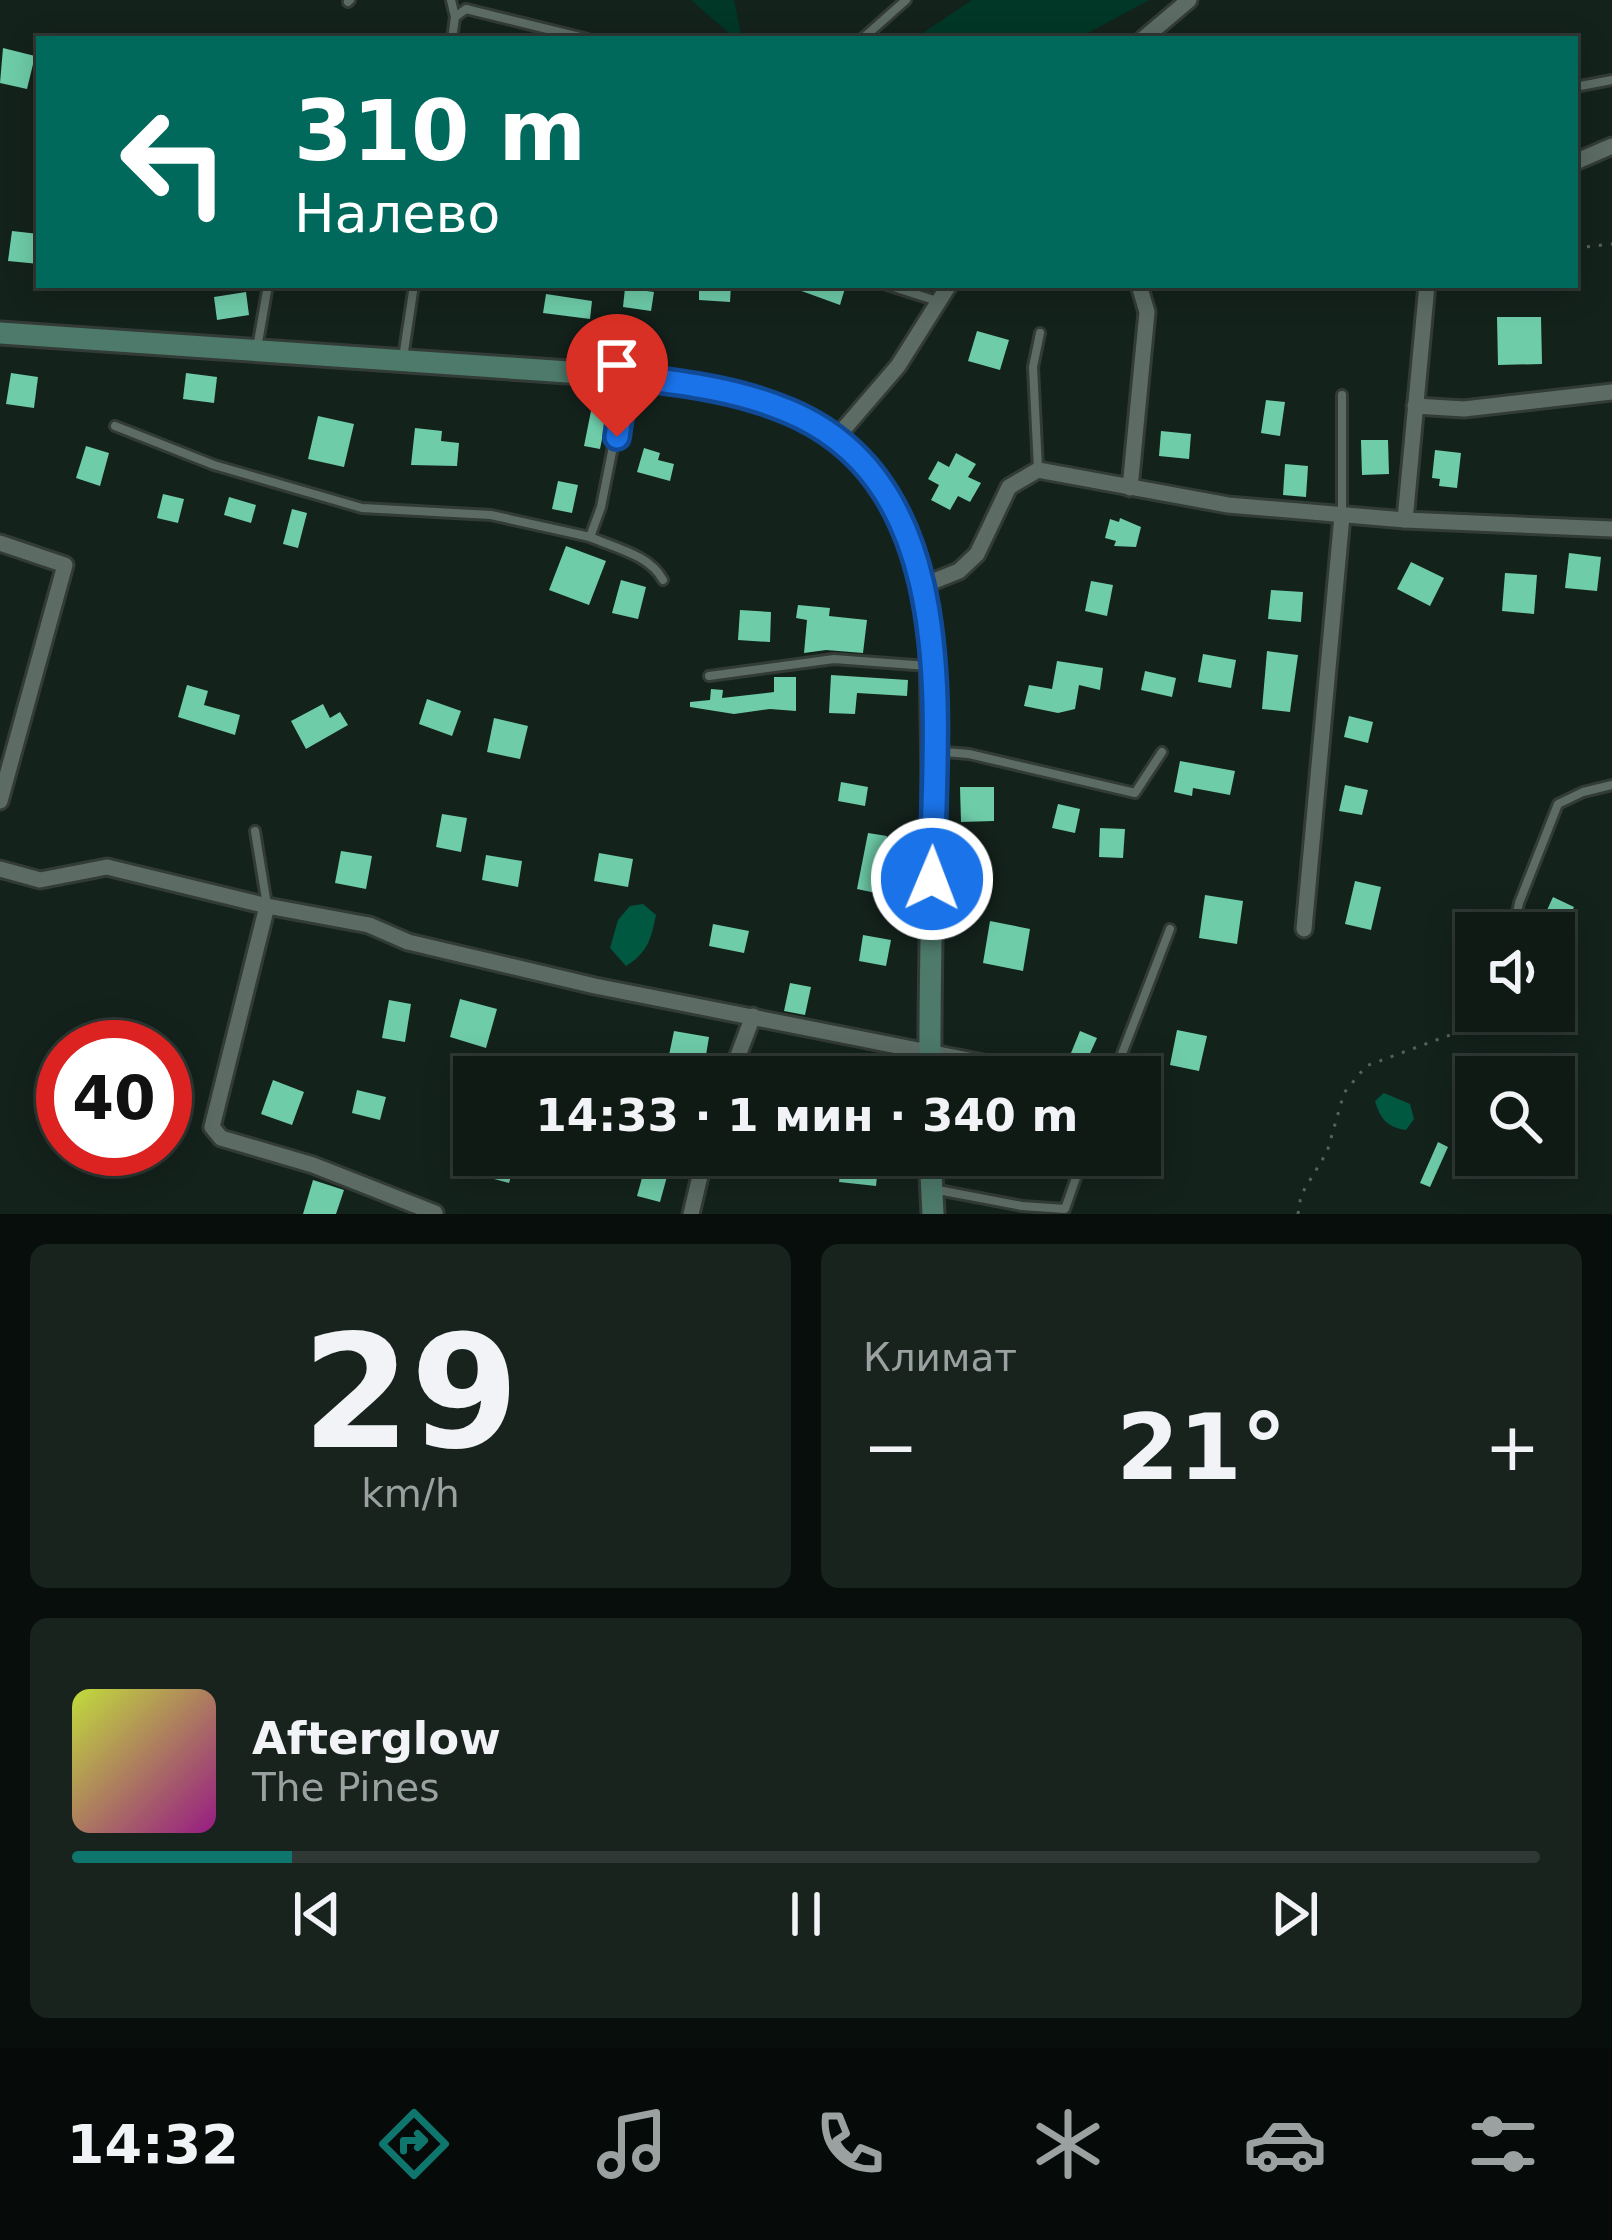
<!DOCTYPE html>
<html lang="ru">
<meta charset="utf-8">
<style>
body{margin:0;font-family:"DejaVu Sans",sans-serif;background:#18231e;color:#f1f3f6;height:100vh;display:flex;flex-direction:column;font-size:45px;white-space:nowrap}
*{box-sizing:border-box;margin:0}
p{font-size:39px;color:#9ba1a0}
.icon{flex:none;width:66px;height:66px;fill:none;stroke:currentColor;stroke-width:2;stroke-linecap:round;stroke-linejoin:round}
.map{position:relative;height:1214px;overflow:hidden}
.panel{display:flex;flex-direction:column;gap:30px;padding:30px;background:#080e0c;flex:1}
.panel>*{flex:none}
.banner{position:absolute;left:36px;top:36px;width:1542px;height:252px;border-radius:0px;box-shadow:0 6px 30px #0003,0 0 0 3px #2f3834;background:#00695c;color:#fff;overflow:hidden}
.fabs{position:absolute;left:1455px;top:912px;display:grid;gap:24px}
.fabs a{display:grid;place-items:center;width:120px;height:120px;border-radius:0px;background:#0f1a15;box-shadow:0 6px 30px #0003,0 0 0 3px #2f3834;font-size:60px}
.speed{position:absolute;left:36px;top:1020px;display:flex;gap:24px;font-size:60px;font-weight:700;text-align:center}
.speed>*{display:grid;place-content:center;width:156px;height:156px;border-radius:50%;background:#0f1a15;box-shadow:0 6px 30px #0003,0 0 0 3px #2f3834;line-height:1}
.speed .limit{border:18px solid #d22;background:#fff;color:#111}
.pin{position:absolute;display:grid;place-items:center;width:102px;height:102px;color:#fff;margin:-123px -51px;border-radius:50% 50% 50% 0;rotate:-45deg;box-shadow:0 0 12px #0007}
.pin .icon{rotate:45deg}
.me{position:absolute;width:132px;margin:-66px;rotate:1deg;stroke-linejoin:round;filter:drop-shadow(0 0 9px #0008)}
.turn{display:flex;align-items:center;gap:42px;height:252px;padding:0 60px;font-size:54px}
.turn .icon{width:156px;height:156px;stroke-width:2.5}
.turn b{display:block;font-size:84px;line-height:102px}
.big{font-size:90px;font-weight:700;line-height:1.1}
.panel .tile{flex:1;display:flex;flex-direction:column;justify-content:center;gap:18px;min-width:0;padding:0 42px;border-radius:18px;background:#18231e}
.panel .dial{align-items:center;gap:0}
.dial b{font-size:156px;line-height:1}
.song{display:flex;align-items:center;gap:36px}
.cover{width:144px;height:144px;border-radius:18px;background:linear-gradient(135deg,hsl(70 70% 55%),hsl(310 70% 35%))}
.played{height:12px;border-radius:6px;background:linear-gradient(90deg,#0f766e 15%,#2f3834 15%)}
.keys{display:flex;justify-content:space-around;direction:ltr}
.heat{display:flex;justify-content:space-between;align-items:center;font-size:66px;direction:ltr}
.panel .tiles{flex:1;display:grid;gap:30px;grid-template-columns:1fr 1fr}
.tile:last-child{grid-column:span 2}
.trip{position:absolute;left:453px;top:1056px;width:708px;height:120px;border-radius:0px;background:#0f1a15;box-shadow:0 6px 30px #0003,0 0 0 3px #2f3834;font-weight:700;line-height:120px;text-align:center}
.tab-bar{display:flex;height:192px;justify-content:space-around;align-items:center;background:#060a08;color:#9ba1a0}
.tab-bar .icon{width:84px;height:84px}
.tab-bar .selected{color:#0f766e}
.tab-bar b{font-size:54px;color:#f1f3f6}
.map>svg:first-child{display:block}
.green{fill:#003727}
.water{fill:#015841}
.building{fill:#6ecca9}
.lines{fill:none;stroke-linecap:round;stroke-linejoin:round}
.lane-casing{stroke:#333b37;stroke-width:14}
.street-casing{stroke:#333b37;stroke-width:21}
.secondary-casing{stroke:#333b37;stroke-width:27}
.path{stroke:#56625d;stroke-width:3;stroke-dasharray:3 9;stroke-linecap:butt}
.lane{stroke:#5c6c65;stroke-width:8}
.street{stroke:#5c6c65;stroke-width:15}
.secondary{stroke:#4d7a6b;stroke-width:21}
.route-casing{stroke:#114b97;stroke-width:30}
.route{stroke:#1a73e8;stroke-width:21}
</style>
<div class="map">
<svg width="1612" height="1214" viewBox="0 0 1612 1214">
<rect width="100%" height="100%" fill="#14221c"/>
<!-- green -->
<g class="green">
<path d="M691,0H734L742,39H736Z"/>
<path d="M972,0H1149L1077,39H936L924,32Z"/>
</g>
<!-- water -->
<g class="water">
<path d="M643,904L656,915C651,939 648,952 626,966L610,948L618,920L630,906Z"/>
<path d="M1384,1093L1410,1104L1414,1119L1406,1130C1387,1127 1381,1120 1375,1101Z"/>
</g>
<!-- building -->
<g class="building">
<path d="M3,48L35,56L27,89L0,83Z"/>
<path d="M12,231L39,234V264L8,261Z"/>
<path d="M699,285H731L730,302L699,300Z"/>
<path d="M785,285H846L840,305Z"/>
<path d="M625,288L654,292L651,311L623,307Z"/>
<path d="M246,292L249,315L217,320L214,297Z"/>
<path d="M546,294L592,301L590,319L543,313Z"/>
<path d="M1497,317H1541L1542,364L1498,365Z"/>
<path d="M977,331L1009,340L1000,370L968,361Z"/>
<path d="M11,373L38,377L34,408L6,404Z"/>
<path d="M186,373L217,377L214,403L183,399Z"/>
<path d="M1266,400L1285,402L1280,436L1261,433Z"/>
<path d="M591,411L607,414L600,449L584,446Z"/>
<path d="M318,416L354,424L344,467L308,459Z"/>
<path d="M415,428L442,431L441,441L459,443L457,466L411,465Z"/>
<path d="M1161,431L1191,434L1189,459L1159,456Z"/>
<path d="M1361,440H1388L1389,474L1362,475Z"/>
<path d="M86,446L109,453L100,486L76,478Z"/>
<path d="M644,448L660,453L658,460L674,464L670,481L637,472Z"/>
<path d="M1435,450L1461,453L1457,488L1439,486L1440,479L1432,478Z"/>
<path d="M956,453L976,464L968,477L981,483L970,502L958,496L950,510L931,500L939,485L928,479L938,461L949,467Z"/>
<path d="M1285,464L1308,466L1306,497L1283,495Z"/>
<path d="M558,481L578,485L572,513L552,509Z"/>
<path d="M163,494L184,499L178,523L157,518Z"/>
<path d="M229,497L256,505L251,523L224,515Z"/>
<path d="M292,509L307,513L298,548L283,544Z"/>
<path d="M1120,518L1141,527L1136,547L1114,546L1116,541L1105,538L1110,519L1119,522Z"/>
<path d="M566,546L606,561L589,605L549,590Z"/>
<path d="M1569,553L1601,557L1597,591L1565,588Z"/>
<path d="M1411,562L1444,578L1430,606L1397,589Z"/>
<path d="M1505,573L1537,575L1534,614L1502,611Z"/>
<path d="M621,580L646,587L638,619L612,613Z"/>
<path d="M1091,581L1113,585L1107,616L1085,611Z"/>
<path d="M1271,590L1303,592L1301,622L1268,619Z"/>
<path d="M798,605L830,608L829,616L867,620L863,653L826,650L804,653L807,620L796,618Z"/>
<path d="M740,610L771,612L770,642L738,640Z"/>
<path d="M1267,651L1298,655L1290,712L1262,709Z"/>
<path d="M1203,654L1236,660L1231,688L1198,682Z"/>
<path d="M1057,661L1103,668L1100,690L1079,685L1075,709L1058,713L1024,706L1029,685L1052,689Z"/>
<path d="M1145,671L1176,678L1172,697L1141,690Z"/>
<path d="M831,675L908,680L907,696L857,693L855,714L829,713Z"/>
<path d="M774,677H796V711L770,709L734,714L690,707V702L710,700L711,689L723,690L722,698L774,692Z"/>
<path d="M187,685L208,691L204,705L240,715L235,735L178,717Z"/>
<path d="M427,699L461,711L452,736L419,724Z"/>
<path d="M323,704L330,718L340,712L348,725L306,749L291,721Z"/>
<path d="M1349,716L1373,722L1368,743L1344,737Z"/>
<path d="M494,718L528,726L520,759L487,752Z"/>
<path d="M1180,761L1235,771L1230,795L1193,788L1192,796L1174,792Z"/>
<path d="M841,782L868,787L865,806L838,801Z"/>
<path d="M1345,785L1368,790L1362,815L1339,811Z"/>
<path d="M960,787H994V821L961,822Z"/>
<path d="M1058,804L1080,809L1075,833L1052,828Z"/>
<path d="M442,814L467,818L461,852L436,847Z"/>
<path d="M1100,828L1125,829L1123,858L1099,857Z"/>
<path d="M868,833L887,836L876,893L857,889Z"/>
<path d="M341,851L372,856L366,889L335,883Z"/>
<path d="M599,853L633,859L628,887L594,881Z"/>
<path d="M486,855L522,861L518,887L482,880Z"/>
<path d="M1355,881L1381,887L1371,930L1345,924Z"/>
<path d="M1205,895L1243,901L1237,944L1199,938Z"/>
<path d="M1553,897L1574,907L1563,931L1542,921Z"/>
<path d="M990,921L1030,929L1023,971L983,963Z"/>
<path d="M713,924L749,931L744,953L709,946Z"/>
<path d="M863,935L891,940L886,966L859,961Z"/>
<path d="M790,983L811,987L805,1015L784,1011Z"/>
<path d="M460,999L497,1009L486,1048L450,1037Z"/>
<path d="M389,1000L411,1004L405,1042L382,1038Z"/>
<path d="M1177,1030L1207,1036L1199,1071L1170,1065Z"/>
<path d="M674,1031L709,1037L704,1067L668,1060Z"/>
<path d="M1080,1031L1097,1038L1087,1060L1071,1053Z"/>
<path d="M273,1080L304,1092L292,1125L261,1114Z"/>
<path d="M357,1090L386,1097L380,1120L352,1113Z"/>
<path d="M1438,1142L1448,1147L1430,1187L1420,1183Z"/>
<path d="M488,1155H517L509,1183L483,1176Z"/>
<path d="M842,1155L879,1156L876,1186L839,1182Z"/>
<path d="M645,1167L668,1173L660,1202L637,1196Z"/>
<path d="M313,1180L344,1190L336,1214H303Z"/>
</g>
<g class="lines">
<defs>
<g id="lane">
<path d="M451,0L455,17L452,39"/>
<path d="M348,2L350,0"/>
<path d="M455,17L466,9L588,39"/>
<path d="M862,39L906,0"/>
<path d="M1575,87L1612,80"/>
<path d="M887,285L937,301"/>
<path d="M257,348L268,285"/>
<path d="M403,358L414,285"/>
<path d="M1342,395V514"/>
<path d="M115,426L214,465L362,508L491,515L590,537L601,507L626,381"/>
<path d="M1038,469L1033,367L1040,333"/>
<path d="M590,537C615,548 650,555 663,580"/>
<path d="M709,676L834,659L928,666"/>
<path d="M933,751L969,754L1135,793L1162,752"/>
<path d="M255,831L267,905"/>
<path d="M1513,933L1519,903L1558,804L1583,792L1612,785"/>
<path d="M1113,1077L1170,929"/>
<path d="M938,1190L1022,1206L1065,1209L1084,1155"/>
</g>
<g id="street">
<path d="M1143,39L1189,0"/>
<path d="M1575,162L1612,146"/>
<path d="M1415,406L1464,409L1612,392"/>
<path d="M836,438L898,366L949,285"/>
<path d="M1130,488L1147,312L1139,285"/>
<path d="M1405,520L1427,285"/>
<path d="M0,543L65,565L0,801"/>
<path d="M924,585L959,571L977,554L1009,487L1038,470L1228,505L1405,520L1612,529"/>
<path d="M0,869L40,880L107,867L267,906L369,925L408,942L595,986L1054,1077"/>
<path d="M267,906L212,1127L221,1138L313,1165L435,1213"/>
<path d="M1304,929L1342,516"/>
<path d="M730,1077L753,1016"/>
<path d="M691,1214L705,1155"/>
</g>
<g id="secondary">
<path d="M0,333L626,376C699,385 773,393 835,437C882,470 910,528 923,583C933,627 931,675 932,720C935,839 929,958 930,1077"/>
<path d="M930,1155L933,1214"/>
</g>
</defs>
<!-- lane casing -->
<use href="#lane" class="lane-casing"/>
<!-- street casing -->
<use href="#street" class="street-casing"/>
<!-- secondary casing -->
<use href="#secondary" class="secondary-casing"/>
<!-- path -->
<g class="path">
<path d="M1575,248L1612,244"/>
<path d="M1298,1214L1301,1195L1327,1152L1344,1093L1366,1066L1485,1022"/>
</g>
<!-- lane -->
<use href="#lane" class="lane"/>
<!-- street -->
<use href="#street" class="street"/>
<!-- secondary -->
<use href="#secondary" class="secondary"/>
</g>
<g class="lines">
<defs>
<path id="route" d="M617,437L626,376C681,383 736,389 788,411C966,485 934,723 932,879"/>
</defs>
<!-- route casing -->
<use href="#route" class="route-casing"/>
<!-- route -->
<use href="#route" class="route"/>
</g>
</svg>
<div class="fabs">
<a><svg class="icon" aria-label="sound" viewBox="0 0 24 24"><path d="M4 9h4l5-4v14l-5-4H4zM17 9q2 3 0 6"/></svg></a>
<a><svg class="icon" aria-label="search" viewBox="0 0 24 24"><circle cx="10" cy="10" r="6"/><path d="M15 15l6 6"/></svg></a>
</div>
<div class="speed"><div class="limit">40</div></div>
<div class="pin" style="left:617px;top:437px;background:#d93025"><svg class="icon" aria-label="arrive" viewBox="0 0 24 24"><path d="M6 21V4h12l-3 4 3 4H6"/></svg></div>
<svg class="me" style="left:932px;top:879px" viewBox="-20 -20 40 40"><circle r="17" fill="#1a73e8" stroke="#fff" stroke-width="3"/><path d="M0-11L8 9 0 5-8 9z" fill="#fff"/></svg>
<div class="trip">14:33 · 1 мин · 340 m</div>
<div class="banner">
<div class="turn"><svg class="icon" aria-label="left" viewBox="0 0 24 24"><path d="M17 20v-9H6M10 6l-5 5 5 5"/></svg><div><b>310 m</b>Налево</div></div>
</div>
</div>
<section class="panel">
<div class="tiles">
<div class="tile dial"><b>29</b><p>km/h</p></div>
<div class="tile"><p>Климат</p>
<div class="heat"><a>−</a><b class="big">21°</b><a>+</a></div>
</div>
<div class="tile">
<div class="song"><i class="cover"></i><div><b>Afterglow</b><p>The Pines</p></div></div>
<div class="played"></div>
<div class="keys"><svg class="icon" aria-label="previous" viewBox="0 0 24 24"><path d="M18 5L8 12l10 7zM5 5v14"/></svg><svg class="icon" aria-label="pause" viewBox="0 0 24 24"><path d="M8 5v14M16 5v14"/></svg><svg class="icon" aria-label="next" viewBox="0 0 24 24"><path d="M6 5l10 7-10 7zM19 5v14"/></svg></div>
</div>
</div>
</section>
<nav class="tab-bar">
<b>14:32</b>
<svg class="icon selected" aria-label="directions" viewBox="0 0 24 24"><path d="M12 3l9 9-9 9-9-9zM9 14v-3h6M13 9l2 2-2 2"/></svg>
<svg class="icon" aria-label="music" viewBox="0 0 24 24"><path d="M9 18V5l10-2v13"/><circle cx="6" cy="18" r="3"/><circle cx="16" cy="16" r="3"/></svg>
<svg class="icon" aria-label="phone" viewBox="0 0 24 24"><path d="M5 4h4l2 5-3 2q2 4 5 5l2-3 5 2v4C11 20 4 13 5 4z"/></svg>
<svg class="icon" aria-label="climate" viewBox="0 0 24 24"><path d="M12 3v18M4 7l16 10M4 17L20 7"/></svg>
<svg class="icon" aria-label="car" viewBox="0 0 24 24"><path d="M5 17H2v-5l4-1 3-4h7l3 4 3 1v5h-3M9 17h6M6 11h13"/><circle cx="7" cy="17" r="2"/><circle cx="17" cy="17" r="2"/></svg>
<svg class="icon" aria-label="filters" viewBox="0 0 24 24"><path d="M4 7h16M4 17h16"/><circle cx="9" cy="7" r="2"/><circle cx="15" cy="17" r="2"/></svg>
</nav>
